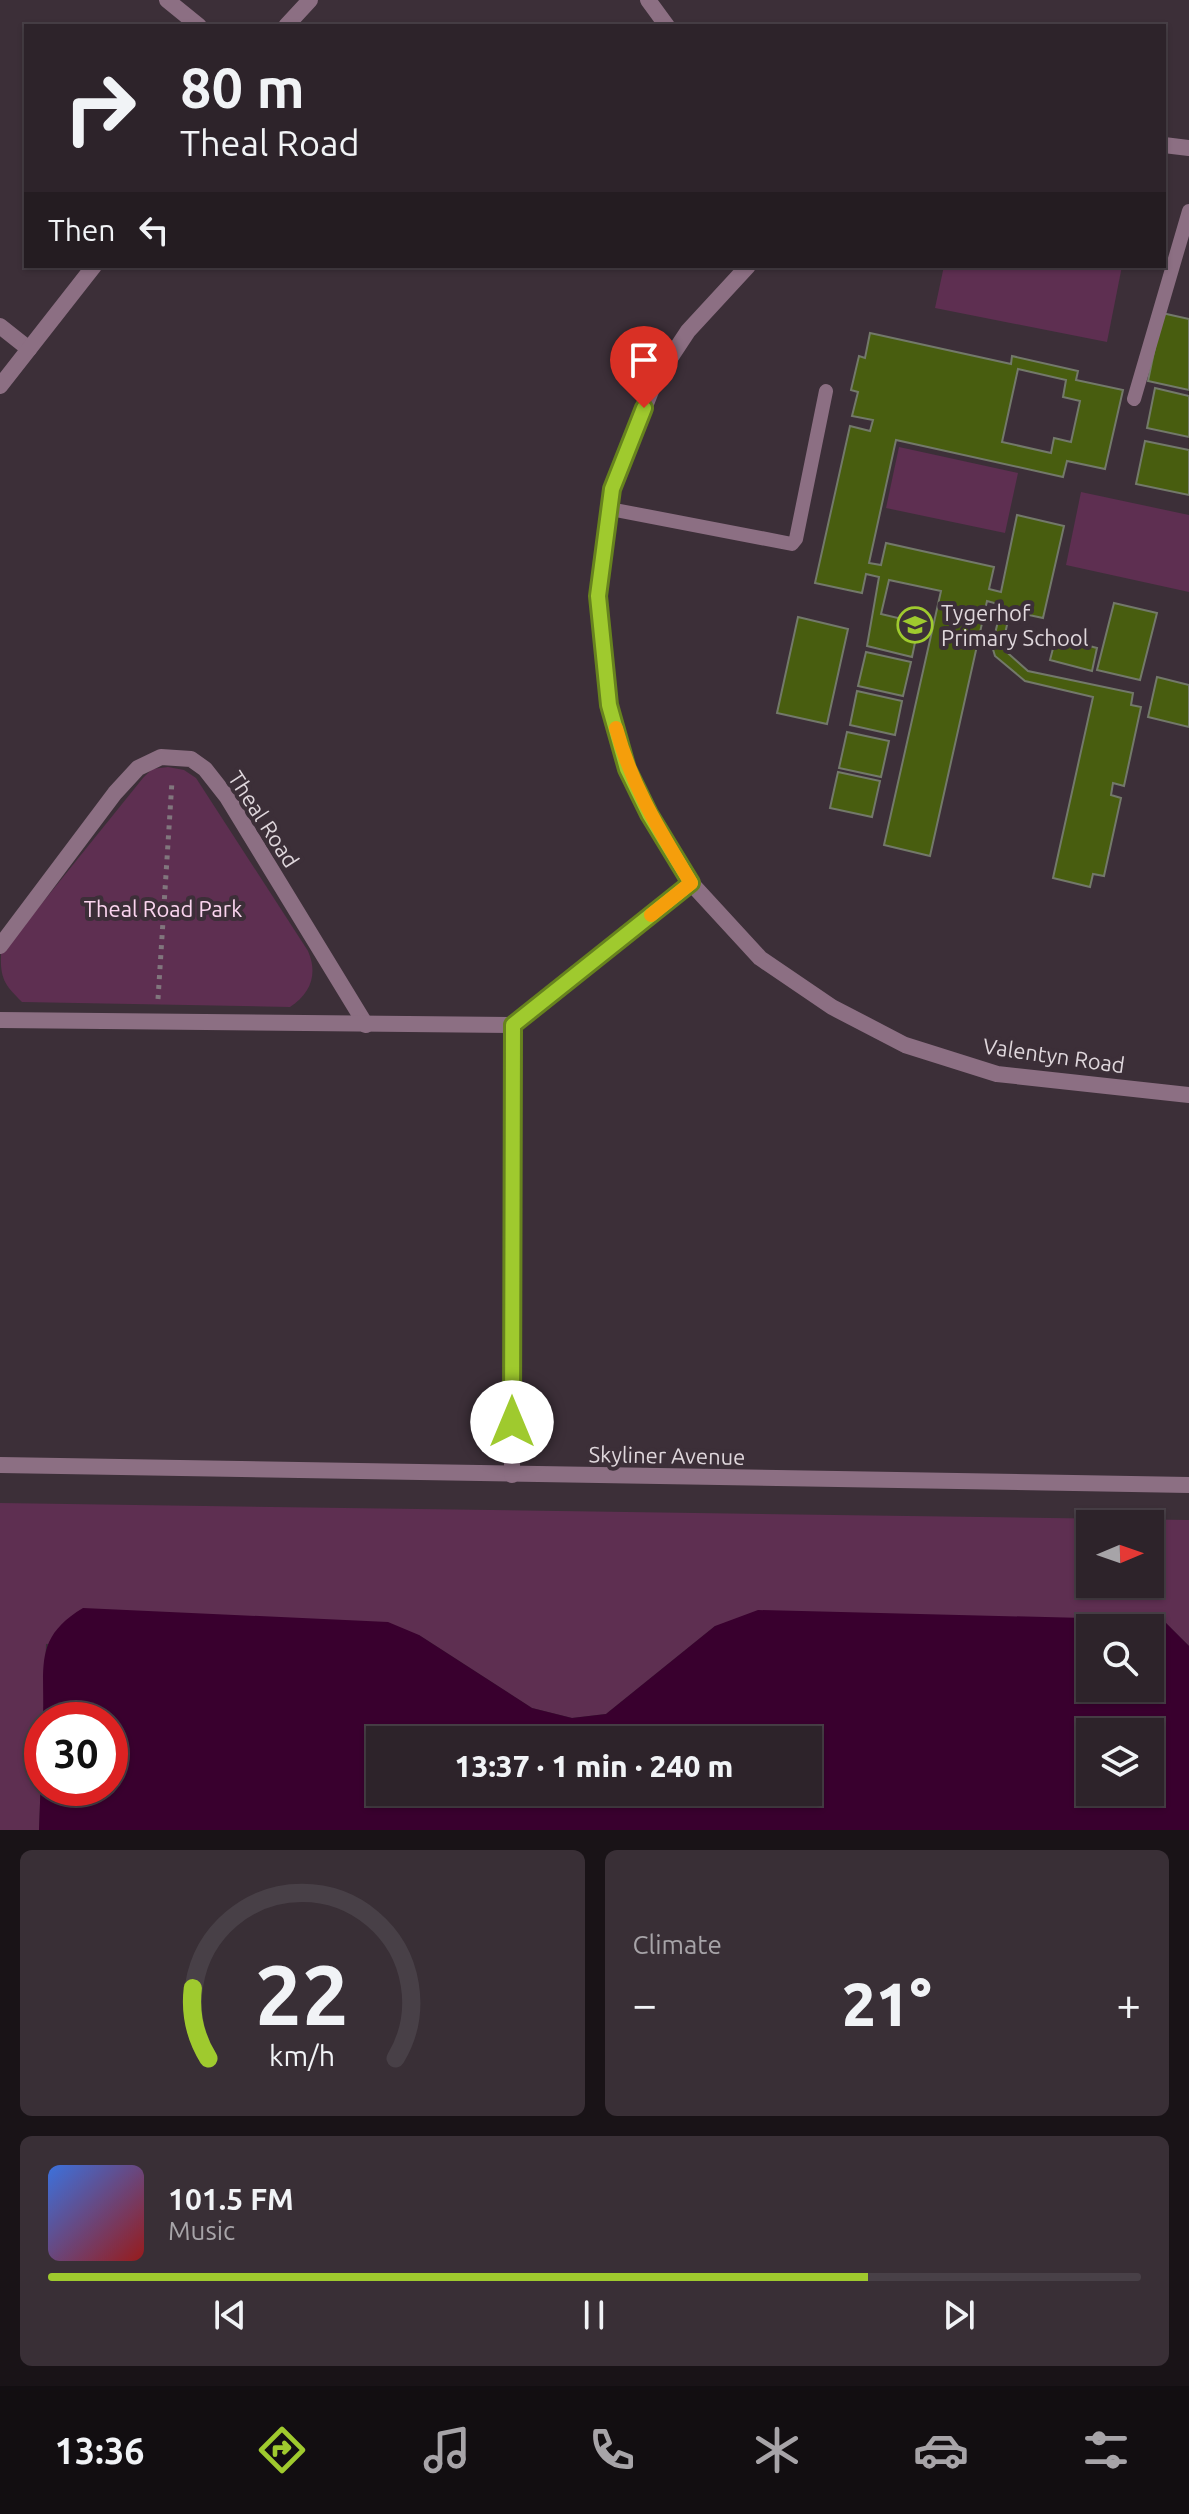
<!DOCTYPE html>
<meta charset="utf-8">
<style>
body{margin:0;font-family:Ubuntu,sans-serif;background:#392f36;color:#f1f3f6;height:100vh;display:flex;flex-direction:column;font-size:30px;white-space:nowrap}
*{box-sizing:border-box;margin:0}
p{font-size:26px;color:#a7a4a8}
.icon{flex:none;width:44px;height:44px;fill:none;stroke:currentColor;stroke-width:2;stroke-linecap:round;stroke-linejoin:round}
.map{position:relative;height:1830px;overflow:hidden}
.drawer{display:flex;flex-direction:column;gap:20px;padding:20px;background:#191317;flex:1}
.drawer>*{flex:none}
.hud{position:absolute;left:24px;top:24px;width:1142px;height:244px;border-radius:0px;box-shadow:0 2px 6px #0004,0 0 0 2px #484047;background:#2d232a;color:#f1f3f6;overflow:hidden}
.needle{width:52px;rotate:88deg}
.buttons{position:absolute;left:1076px;top:1510px;display:grid;gap:16px}
.buttons a{display:grid;place-items:center;width:88px;height:88px;border-radius:0px;background:#2d232a;box-shadow:0 2px 6px #0004,0 0 0 2px #484047;font-size:40px}
.speed{position:absolute;left:24px;top:1702px;display:flex;gap:16px;font-size:40px;font-weight:700;text-align:center}
.speed>*{display:grid;place-content:center;width:104px;height:104px;border-radius:50%;background:#2d232a;box-shadow:0 2px 6px #0004,0 0 0 2px #484047;line-height:1}
.speed .limit{border:12px solid #d22;background:#fff;color:#111}
.pin{position:absolute;display:grid;place-items:center;width:68px;height:68px;color:#fff;margin:-82px -34px;border-radius:50% 50% 50% 0;rotate:-45deg;box-shadow:0 0 8px #0007}
.pin .icon{rotate:45deg}
.me{position:absolute;width:88px;margin:-44px;rotate:0deg;stroke-linejoin:round;filter:drop-shadow(0 0 6px #0008)}
.turn{display:flex;align-items:center;gap:28px;height:168px;padding:0 24px;font-size:36px}
.turn .icon{width:104px;height:104px;stroke-width:2.5}
.turn b{display:block;font-size:56px;line-height:68px}
.then{display:flex;align-items:center;height:76px;padding:0 24px;background:#0003;gap:16px;font-size:30px}
.big{font-size:60px;font-weight:800;line-height:1.1}
.drawer .widget{flex:1;display:flex;flex-direction:column;justify-content:center;gap:12px;min-width:0;padding:0 28px;border-radius:12px;background:#392f36}
.drawer .dial{align-items:center;gap:0}
.dial svg{height:208px;overflow:visible;fill:none;stroke:#484047;stroke-width:7;stroke-linecap:round;text-anchor:middle}
.dial text{fill:#f1f3f6;stroke:none}
.song{display:flex;align-items:center;gap:24px}
.cover{width:96px;height:96px;border-radius:12px;background:linear-gradient(135deg,hsl(220 70% 55%),hsl(0 70% 35%))}
.played{height:8px;border-radius:4px;background:linear-gradient(90deg,#9fca2e 75%,#484047 75%)}
.keys{display:flex;justify-content:space-around;direction:ltr}
.heat{display:flex;justify-content:space-between;align-items:center;font-size:44px;direction:ltr}
.drawer .tiles{flex:1;display:grid;gap:20px;grid-template-columns:1fr 1fr}
.widget:last-child{grid-column:span 2}
.trip{position:absolute;left:366px;top:1726px;width:456px;height:80px;border-radius:0px;background:#2d232a;box-shadow:0 2px 6px #0004,0 0 0 2px #484047;font-weight:800;line-height:80px;text-align:center}
.menu{display:flex;height:128px;justify-content:space-around;align-items:center;background:#120e11;color:#a7a4a8}
.menu .icon{width:56px;height:56px}
.menu .selected{color:#9fca2e}
.menu b{font-size:36px;color:#f1f3f6}
.map>svg:first-child{display:block}
.green{fill:#5e2f51;fill-rule:evenodd}
.water{fill:#39002e;fill-rule:evenodd}
.building{fill:#485d0f;stroke:#73796a;stroke-width:2;fill-rule:evenodd}
.lines{fill:none;stroke-linecap:round;stroke-linejoin:round}
.path{stroke:#81767d;stroke-width:5;stroke-dasharray:4 6;stroke-linecap:butt}
.service{stroke:#8c6f83;stroke-width:14}
.minor{stroke:#8c6f83;stroke-width:16}
.route-casing{stroke:#67831e;stroke-width:20}
.route{stroke:#9fca2e;stroke-width:14}
.slow{stroke:#f59e0b;stroke-width:14}
.labels{text-anchor:middle;dominant-baseline:central;stroke-width:8;stroke-linejoin:round;paint-order:stroke}
.poi-label{font-size:22px;fill:#dfd7dc;stroke:#3c2f38;text-anchor:start}
.street-label{font-size:22px;fill:#dfd7dc;stroke:#3c2f38}
.park-label{font-size:22px;fill:#fbd5ef;stroke:#3c2f38}
</style>
<div class="map">
<svg width="1189" height="1830" viewBox="0 0 1189 1830">
<rect width="100%" height="100%" fill="#3c2f38"/>
<!-- green -->
<g class="green">
<path d="M944,266H1122L1107,342L935,308Z"/>
<path d="M899,447L1018,473L1005,533L886,508Z"/>
<path d="M1081,492L1189,515V592L1066,565Z"/>
<path d="M168,767L184,770L196,778L308,951C318,974 311,993 290,1007L22,1002C5,985 0,979 1,954L143,778L152,769Z"/>
<path d="M0,1503L1189,1520V1646L1163,1620L715,1626L606,1714L572,1718L532,1708L419,1635L46,1644L39,1830H0ZM1090,1524H1150V1584H1090Z"/>
</g>
<!-- water -->
<path class="water" d="M83,1608L388,1622L419,1635L532,1708L572,1718L606,1714L715,1626L758,1610L1163,1620L1189,1646V1830H39L42,1749V1788H110V1720H43C45,1667 33,1638 83,1608ZM1090,1628H1150V1688H1090ZM1090,1732H1150V1792H1090ZM380,1740H808V1792H380Z"/>
<!-- building -->
<g class="building">
<path d="M1162,313L1189,319V390L1148,381Z"/>
<path d="M870,333L1011,364L1012,356L1078,371L1076,380L1123,390L1105,469L1067,461L1063,477L896,440L869,563L881,565L886,543L994,567L989,589L1001,592L1017,515L1064,526L1043,618L1010,611L1002,648L1028,671L1133,693L1131,705L1141,707L1124,786L1113,783L1111,795L1121,798L1104,876L1093,874L1090,887L1053,878L1093,697L1025,681L995,656L992,646L1001,609L997,608L998,604L987,601L930,856L884,845L941,591L889,580L881,614L919,623L912,657L867,646L879,577L866,574L862,593L815,583L850,426L870,431L873,420L852,416L858,392L851,390L859,356L865,358ZM1018,369L1066,380L1063,397L1080,401L1071,442L1054,438L1051,453L1002,442Z"/>
<path d="M1155,388L1189,396V437L1147,428Z"/>
<path d="M1145,441L1189,450V495L1136,484Z"/>
<path d="M1114,603L1157,613L1140,680L1097,670Z"/>
<path d="M798,617L848,629L827,724L777,713Z"/>
<path d="M1056,637L1097,648L1092,671L1050,660Z"/>
<path d="M866,652L911,662L903,696L858,686Z"/>
<path d="M1157,677L1189,685V727L1148,717Z"/>
<path d="M857,691L902,701L895,735L850,725Z"/>
<path d="M847,732L889,741L881,777L839,768Z"/>
<path d="M838,772L880,781L872,817L830,808Z"/>
</g>
<g class="lines">
<!-- path -->
<path class="path" d="M158,999L172,781"/>
<!-- service -->
<g class="service">
<path d="M1134,399L1189,211"/>
<path d="M610,509L792,544L796,539L826,391"/>
</g>
<!-- minor -->
<g class="minor">
<path d="M167,0L199,26"/>
<path d="M648,0L667,26"/>
<path d="M286,26L310,0"/>
<path d="M1164,145L1189,148"/>
<path d="M748,266L688,331L655,381L612,489L598,596L609,705L627,769L649,814L691,883L760,958L832,1007L905,1045L997,1074L1189,1095"/>
<path d="M0,326L29,349"/>
<path d="M0,386L94,266"/>
<path d="M0,946L115,793L138,768L161,757L191,759L205,769L227,797L366,1025"/>
<path d="M0,1020L513,1025L691,883"/>
<path d="M0,1465L1189,1485"/>
<path d="M512,1475L513,1025"/>
</g>
</g>
<g class="lines">
<defs>
<path id="route" d="M512,1422L513,1025L691,883L649,814L627,769L609,705L598,596L612,489L644,408"/>
</defs>
<!-- route casing -->
<use href="#route" class="route-casing"/>
<!-- route -->
<use href="#route" class="route"/>
<!-- slow -->
<path class="slow" d="M616,728C632,787 660,831 691,883L651,915"/>
</g>
<!-- icons -->
<defs>
<symbol id="school-ring" viewBox="-11 -11 22 22"><circle r="9.5" fill="#3c2f38" stroke="#9fca2e" stroke-width="1.5"/><path d="M0-5L7-2L0 1L-7-2ZM-4 1L0 2.5L4 1V4Q0 6-4 4Z" fill="#9fca2e"/></symbol>
</defs>
<g fill-rule="evenodd">
<use href="#school-ring" x="895" y="605" width="40" height="40"/>
</g>
<g class="labels">
<!-- poi labels -->
<g class="poi-label">
<text x="941" y="612">Tygerhof<tspan x="941" dy="25">Primary School</tspan></text>
</g>
<!-- street labels -->
<g class="street-label">
<text transform="translate(264 819) rotate(57)">Theal Road</text>
<text transform="translate(1054 1055) rotate(8)">Valentyn Road</text>
<text transform="translate(667 1455) rotate(1)">Skyliner Avenue</text>
</g>
<!-- park labels -->
<g class="park-label">
<text x="163" y="908">Theal Road Park</text>
</g>
</g>
</svg>
<div class="buttons">
<a><svg class="needle" viewBox="-14 -14 28 28"><path d="M0-13l5 13h-10z" fill="#e53935"/><path d="M0 13l5-13h-10z" fill="#a7a4a8"/></svg></a>
<a><svg class="icon" aria-label="search" viewBox="0 0 24 24"><circle cx="10" cy="10" r="6"/><path d="M15 15l6 6"/></svg></a>
<a><svg class="icon" aria-label="layers" viewBox="0 0 24 24"><path d="M12 4l9 5-9 5-9-5zM3 14l9 5 9-5"/></svg></a>
</div>
<div class="speed"><div class="limit">30</div></div>
<div class="pin" style="left:644px;top:408px;background:#d93025"><svg class="icon" aria-label="arrive" viewBox="0 0 24 24"><path d="M6 21V4h12l-3 4 3 4H6"/></svg></div>
<svg class="me" style="left:512px;top:1422px" viewBox="-20 -20 40 40"><circle r="19" fill="#fff"/><path d="M0-13L10 11 0 6-10 11z" fill="#9fca2e"/></svg>
<div class="trip">13:37 · 1 min · 240 m</div>
<div class="hud">
<div class="turn"><svg class="icon" aria-label="right" viewBox="0 0 24 24"><path d="M7 20v-9h11M14 6l5 5-5 5"/></svg><div><b>80 m</b>Theal Road</div></div>
<div class="then">Then<svg class="icon" aria-label="left" viewBox="0 0 24 24"><path d="M17 20v-9H6M10 6l-5 5 5 5"/></svg></div>
</div>
</div>
<section class="drawer">
<div class="tiles">
<div class="widget dial"><svg viewBox="0 0 100 80">
<path d="M14 69A42 42 0 1 1 86 69"/>
<path d="M14 69A42 42 0 0 1 8 42" stroke="#9fca2e"/>
<text x="50" y="56" font-size="32" font-weight="700">22</text>
<text x="50" y="72" font-size="11">km/h</text>
</svg></div>
<div class="widget"><p>Climate</p>
<div class="heat"><a>−</a><b class="big">21°</b><a>+</a></div>
</div>
<div class="widget">
<div class="song"><i class="cover"></i><div><b>101.5 FM</b><p>Music</p></div></div>
<div class="played"></div>
<div class="keys"><svg class="icon" aria-label="previous" viewBox="0 0 24 24"><path d="M18 5L8 12l10 7zM5 5v14"/></svg><svg class="icon" aria-label="pause" viewBox="0 0 24 24"><path d="M8 5v14M16 5v14"/></svg><svg class="icon" aria-label="next" viewBox="0 0 24 24"><path d="M6 5l10 7-10 7zM19 5v14"/></svg></div>
</div>
</div>
</section>
<nav class="menu">
<b>13:36</b>
<svg class="icon selected" aria-label="directions" viewBox="0 0 24 24"><path d="M12 3l9 9-9 9-9-9zM9 14v-3h6M13 9l2 2-2 2"/></svg>
<svg class="icon" aria-label="music" viewBox="0 0 24 24"><path d="M9 18V5l10-2v13"/><circle cx="6" cy="18" r="3"/><circle cx="16" cy="16" r="3"/></svg>
<svg class="icon" aria-label="phone" viewBox="0 0 24 24"><path d="M5 4h4l2 5-3 2q2 4 5 5l2-3 5 2v4C11 20 4 13 5 4z"/></svg>
<svg class="icon" aria-label="climate" viewBox="0 0 24 24"><path d="M12 3v18M4 7l16 10M4 17L20 7"/></svg>
<svg class="icon" aria-label="car" viewBox="0 0 24 24"><path d="M5 17H2v-5l4-1 3-4h7l3 4 3 1v5h-3M9 17h6M6 11h13"/><circle cx="7" cy="17" r="2"/><circle cx="17" cy="17" r="2"/></svg>
<svg class="icon" aria-label="filters" viewBox="0 0 24 24"><path d="M4 7h16M4 17h16"/><circle cx="9" cy="7" r="2"/><circle cx="15" cy="17" r="2"/></svg>
</nav>
